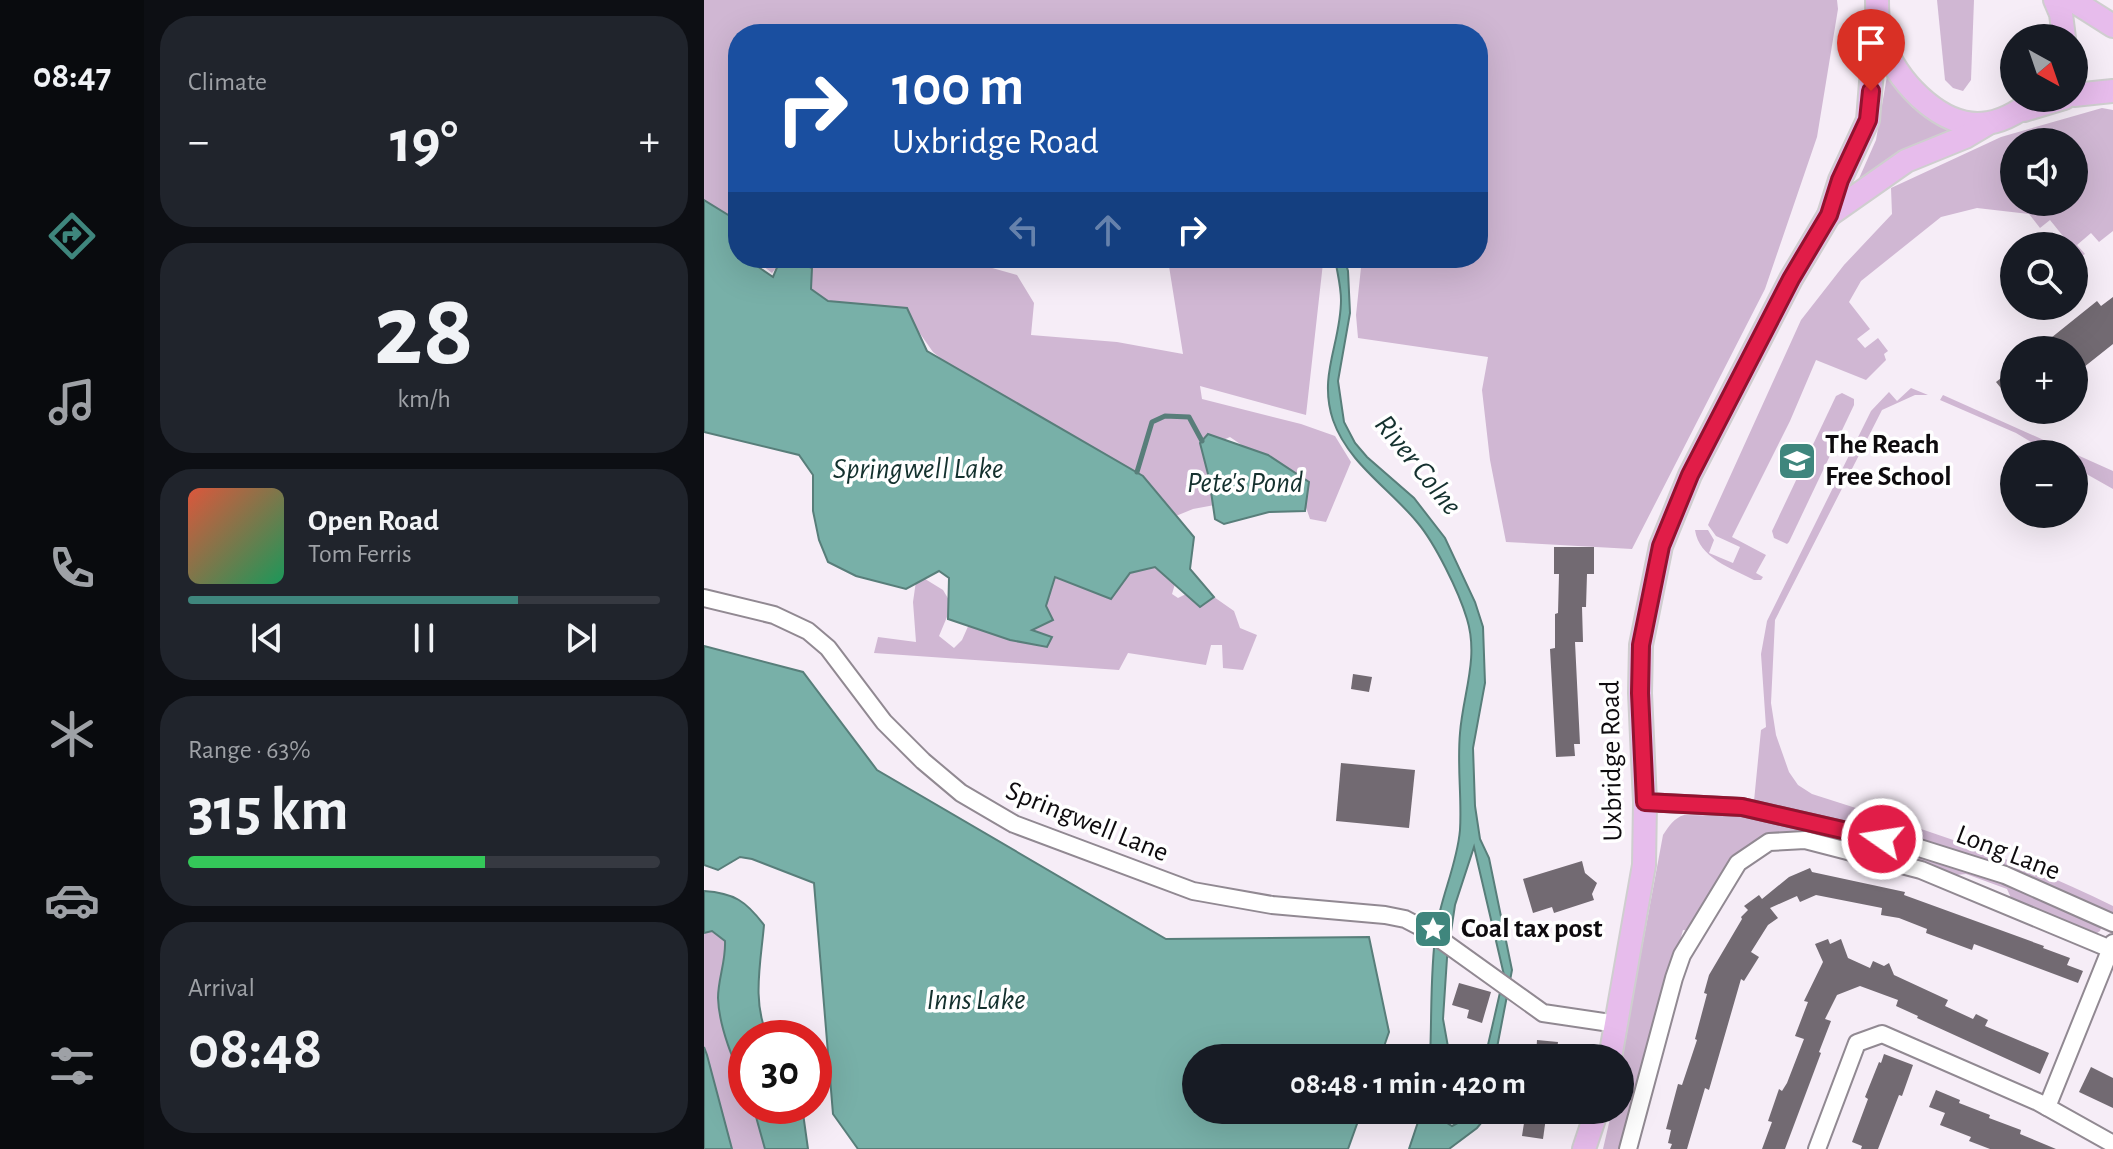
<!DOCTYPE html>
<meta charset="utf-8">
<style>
body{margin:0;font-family:"Alegreya Sans",sans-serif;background:#20242c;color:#f1f3f6;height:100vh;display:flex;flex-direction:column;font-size:30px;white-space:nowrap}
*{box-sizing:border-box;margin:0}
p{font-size:26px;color:#9ea1a6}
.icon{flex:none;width:44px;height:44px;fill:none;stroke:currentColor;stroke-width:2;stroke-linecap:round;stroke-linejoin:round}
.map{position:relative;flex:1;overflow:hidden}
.drawer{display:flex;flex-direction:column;gap:16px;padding:16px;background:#0d0f14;width:560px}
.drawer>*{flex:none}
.banner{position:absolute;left:24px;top:24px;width:760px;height:244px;border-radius:32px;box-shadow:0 8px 32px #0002;background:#1a4fa0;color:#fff;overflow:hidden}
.needle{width:52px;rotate:140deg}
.controls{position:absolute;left:1296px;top:24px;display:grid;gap:16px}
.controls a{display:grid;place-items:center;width:88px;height:88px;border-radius:50%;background:#171b24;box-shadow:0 8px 32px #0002;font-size:40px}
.speed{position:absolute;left:24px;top:1020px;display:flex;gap:16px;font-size:40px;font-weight:700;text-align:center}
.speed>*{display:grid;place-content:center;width:104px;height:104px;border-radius:50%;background:#171b24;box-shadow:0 8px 32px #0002;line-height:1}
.speed .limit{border:12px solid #d22;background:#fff;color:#111}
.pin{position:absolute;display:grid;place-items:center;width:68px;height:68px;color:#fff;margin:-82px -34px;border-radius:50% 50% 50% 0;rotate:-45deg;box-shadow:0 0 8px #0007}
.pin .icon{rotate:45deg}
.me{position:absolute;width:88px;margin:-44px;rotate:283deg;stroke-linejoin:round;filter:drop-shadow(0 0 6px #0008)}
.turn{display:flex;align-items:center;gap:28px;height:168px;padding:0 32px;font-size:36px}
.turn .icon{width:104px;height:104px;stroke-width:2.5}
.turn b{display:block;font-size:56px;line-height:68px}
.lanes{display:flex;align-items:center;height:76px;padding:0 32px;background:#0003;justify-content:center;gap:40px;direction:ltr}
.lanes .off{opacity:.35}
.big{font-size:60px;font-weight:700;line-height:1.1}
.drawer .tile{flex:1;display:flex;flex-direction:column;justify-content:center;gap:12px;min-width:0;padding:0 28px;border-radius:32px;background:#20242c}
.drawer .dial{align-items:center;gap:0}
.dial b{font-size:104px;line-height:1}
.song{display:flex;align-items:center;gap:24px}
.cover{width:96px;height:96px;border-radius:12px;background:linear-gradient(135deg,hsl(10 70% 55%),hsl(150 70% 35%))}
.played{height:8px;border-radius:4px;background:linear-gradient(90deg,#3f867d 70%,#363941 70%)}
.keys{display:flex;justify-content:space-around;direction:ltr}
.heat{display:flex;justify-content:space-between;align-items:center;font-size:44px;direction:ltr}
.charge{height:12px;border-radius:6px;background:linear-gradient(90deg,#34c759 63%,#363941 0)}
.trip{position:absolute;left:478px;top:1044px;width:452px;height:80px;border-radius:40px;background:#171b24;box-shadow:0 8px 32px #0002;font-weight:700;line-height:80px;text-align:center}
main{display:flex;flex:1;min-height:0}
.dock{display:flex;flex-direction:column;width:144px;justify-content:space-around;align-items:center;background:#090b0e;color:#9ea1a6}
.dock .icon{width:56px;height:56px}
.dock .selected{color:#3f867d}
.dock b{font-size:36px;color:#f1f3f6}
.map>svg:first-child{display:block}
.green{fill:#d0b7d3;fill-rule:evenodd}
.water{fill:#78b0a8;stroke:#587e7a;stroke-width:2}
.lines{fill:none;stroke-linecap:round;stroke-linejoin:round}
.stream{stroke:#587e7a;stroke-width:5}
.building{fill:#726a72}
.minor-casing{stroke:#918992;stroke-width:20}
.major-casing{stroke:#cfcecf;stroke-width:26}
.minor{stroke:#fff;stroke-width:16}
.major{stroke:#e7bcec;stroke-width:22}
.route-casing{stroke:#92132f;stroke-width:20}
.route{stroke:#e11d48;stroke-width:14}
.labels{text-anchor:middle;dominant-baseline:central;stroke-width:7;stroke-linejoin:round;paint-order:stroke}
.poi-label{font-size:28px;font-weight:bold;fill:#0e0b0e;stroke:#fff;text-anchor:start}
.street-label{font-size:28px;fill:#0e0b0e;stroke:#fff}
.water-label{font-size:30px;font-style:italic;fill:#14312e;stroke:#fff}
</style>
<main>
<nav class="dock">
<b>08:47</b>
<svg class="icon selected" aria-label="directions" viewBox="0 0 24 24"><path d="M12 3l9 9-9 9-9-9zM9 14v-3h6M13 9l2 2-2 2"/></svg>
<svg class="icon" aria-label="music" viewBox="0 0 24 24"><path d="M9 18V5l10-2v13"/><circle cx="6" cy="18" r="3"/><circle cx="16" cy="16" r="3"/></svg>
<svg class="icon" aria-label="phone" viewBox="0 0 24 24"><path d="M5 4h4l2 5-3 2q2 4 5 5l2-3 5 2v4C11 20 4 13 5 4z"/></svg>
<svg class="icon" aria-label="climate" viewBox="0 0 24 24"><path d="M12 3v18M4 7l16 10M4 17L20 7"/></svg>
<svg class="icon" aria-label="car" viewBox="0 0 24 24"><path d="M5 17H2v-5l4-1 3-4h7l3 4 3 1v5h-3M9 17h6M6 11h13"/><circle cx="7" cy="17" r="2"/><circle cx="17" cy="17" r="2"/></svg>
<svg class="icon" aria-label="filters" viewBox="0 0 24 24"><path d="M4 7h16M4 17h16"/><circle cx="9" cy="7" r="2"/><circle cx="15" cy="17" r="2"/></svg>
</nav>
<section class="drawer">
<div class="tile"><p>Climate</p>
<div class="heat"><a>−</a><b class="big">19°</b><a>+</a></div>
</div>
<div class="tile dial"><b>28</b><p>km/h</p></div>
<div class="tile">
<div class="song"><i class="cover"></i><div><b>Open Road</b><p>Tom Ferris</p></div></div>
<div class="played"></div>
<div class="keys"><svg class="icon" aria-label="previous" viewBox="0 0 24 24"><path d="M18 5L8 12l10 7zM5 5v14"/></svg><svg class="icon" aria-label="pause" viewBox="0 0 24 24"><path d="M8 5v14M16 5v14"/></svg><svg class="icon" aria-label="next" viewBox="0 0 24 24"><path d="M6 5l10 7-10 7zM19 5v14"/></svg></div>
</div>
<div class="tile"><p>Range · 63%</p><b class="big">315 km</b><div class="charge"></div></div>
<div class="tile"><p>Arrival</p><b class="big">08:48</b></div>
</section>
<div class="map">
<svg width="1409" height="1149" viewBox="0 0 1409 1149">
<rect width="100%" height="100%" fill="#f6edf7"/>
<!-- green -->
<g class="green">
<path d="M0,0H1133L1134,9L1113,137L1061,289L928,549L802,542L786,460L778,390L784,357L654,338L652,315L658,258H774V34H34V227L0,208Z"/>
<path d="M1233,0H1270L1267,80L1259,91L1249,88L1241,80Z"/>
<path d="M1183,76L1208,107L1246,132L1195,153L1153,183L1172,140Z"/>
<path d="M1398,108L1409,110V231L1395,242L1387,233L1373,245L1381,254L1376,257L1370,246H1367L1346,220L1336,228L1325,214L1273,208L1237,217L1157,281L1145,302L1166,329L1153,339L1161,348L1174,338L1184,351L1180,354L1182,360L1162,380L1112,360L1086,421L1028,537L1062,555L1052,573L1059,577L1057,580H1050C1027,568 995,558 991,530H1004L1010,540L1005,553L1029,563L1036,547L1012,536L1004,525L1097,320L1140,265L1188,214L1187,188L1297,137ZM1310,142H1370V202H1310Z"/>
<path d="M54,258H253L313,275L330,303L327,335L413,342L479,354L464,260L457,258H602L619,263L602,415L496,386L498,399L597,424L631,436L647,462L622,522L606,519L594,484L526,437L503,447L516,504L489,509L467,518L263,380L229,352L200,311L122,305L79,259L68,273L54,262Z"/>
<path d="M1207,388L1224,395H1211L1178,410L1071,620L1067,703L1072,735L1085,772L1094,785L1108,794C1211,827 1312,857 1409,906V917L1180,831L1054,806L1050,801L1057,730L1062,727L1057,654L1063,621L1167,411L1185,392L1193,401Z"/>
<path d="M1138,393L1150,399V405L1085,542L1083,544L1070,538L1068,531L1132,396Z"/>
<path d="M1239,395L1409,471V489L1370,467V454H1347L1312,433L1236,400Z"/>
<path d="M447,561L474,574L468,594L474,598L482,594L494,596L496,607L510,597L530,611L536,628L553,635L539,670L519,668L518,645H507L502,665L424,653L415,670L170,653L174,637L212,642L209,602L213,574L239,590L248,605L235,636L250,648L258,640L266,622L348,572Z"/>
<path d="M980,815L1040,816L1078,821L1250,862L1365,909L1397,928L1396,931L1393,933L1307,898L1303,889L1262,874L1252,875L1203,857L1088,833L1058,839L985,931L979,930L919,1149H899L908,1110H916V1066L959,835C965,826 970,818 980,815Z"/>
<path d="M0,913L33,925L32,1068L42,1089V1106H49L61,1149H0Z"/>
</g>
<!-- water -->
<g class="water">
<path d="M0,200L34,221V258H51L50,264L69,277L77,258H86L108,268L107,289L124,301L203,308L223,351L439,476L490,537L486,569L510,597L496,607L451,567L426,573L407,599L351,577L342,606L349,620L328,630L348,637L343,647L306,640L244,619L245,578L235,571L202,589L152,576L124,562L115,540L109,511V475L95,455L0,432Z"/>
<path d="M631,258H640L644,271L646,313L634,381L640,422L651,443L663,457L710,498L741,538L771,602L779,627L781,683L769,748L771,806L776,839L785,858L808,970L791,1058H781L800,975L770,847L751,905L743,958L739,1019L746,1058H726C728,1016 726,972 732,930C737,896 753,865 756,830C758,798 753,766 756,733C759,694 775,658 763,619C755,592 731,543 713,522C685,488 644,463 629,420C614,375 637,343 637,300C637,286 633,272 631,258Z"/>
<path d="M504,434L564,455L605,482L601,511L565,512L520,524L511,519L505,478L496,443Z"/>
<path d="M0,646L99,672L173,770L462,939L665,937L685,1032L676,1058H492V1110H658L644,1149H154L129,1114L110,883L48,859L36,857L14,870L0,865Z"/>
<path d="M0,891C30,893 42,901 60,925C57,961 47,1005 65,1038H42V1089C30,1062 15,1028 14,998C14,979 22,961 21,941L8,931L0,933Z"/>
<path d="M0,1047L3,1055L28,1149H0Z"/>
<path d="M49,1106H98L104,1149H61Z"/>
<path d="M718,1110H740V1121L748,1126L778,1110H788L773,1128L745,1149H705Z"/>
</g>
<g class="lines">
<!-- stream -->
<path class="stream" d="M433,472L448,422L461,416L485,417L498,441"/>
</g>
<!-- building -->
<g class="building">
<path d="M1409,297V344L1370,375V350H1332L1393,301L1397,306Z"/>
<path d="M1310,368V404L1292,382Z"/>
<path d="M850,547H890V574H883L882,607H878L879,642H871L876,744H870L871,756L852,757L846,649L851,648V614L854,613L855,574H850Z"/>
<path d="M649,674L668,677L665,692L647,689Z"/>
<path d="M637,763L711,770L705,828L632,821Z"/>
<path d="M878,861L881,873L893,883L888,894L890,900L850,913L848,907L829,913L819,879Z"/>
<path d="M1106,868L1108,872L1201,892L1200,895L1340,946L1339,948L1366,958L1363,965L1379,971L1374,983L1270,944L1268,950L1222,933L1223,929L1195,918L1177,915L1178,908L1112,895L1096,902L1093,896L1066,908L1074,918L1064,925L1047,952L1055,957L1040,981L1037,979L1005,1090L1001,1088L983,1149H966L968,1144L964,1143L967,1130L962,1129L974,1084L978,1085L993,1040L991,1039L1003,994L1000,993L1005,975L1038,919L1037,917L1044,910L1040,906L1055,895L1058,899L1085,877Z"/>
<path d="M1124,939L1126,944L1137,939L1144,958L1166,968L1169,961L1180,966L1185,963L1190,975L1244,1000L1241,1006L1269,1019L1272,1014L1284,1020L1281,1026L1345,1053L1336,1074L1213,1018L1214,1016L1192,1006L1194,1000L1156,986L1133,995L1121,1019L1127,1021L1115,1052L1117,1053L1081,1149H1058L1068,1122L1064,1121L1075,1089L1078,1091L1083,1083L1100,1039L1091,1036L1104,1002L1100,1001L1119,962L1111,944Z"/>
<path d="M755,983L787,992L778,1023L763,1018L765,1010L748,1005Z"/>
<path d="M833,1040L854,1042L852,1058H832Z"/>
<path d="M1180,1054L1209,1065L1198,1096L1195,1095L1174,1149H1157L1158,1146L1148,1142L1164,1099L1161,1097L1175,1062L1177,1063Z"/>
<path d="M1387,1067L1409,1078V1108L1375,1092Z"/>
<path d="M1232,1090L1256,1100L1255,1103L1286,1115L1285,1118L1317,1130L1316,1134L1352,1149H1286L1265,1141L1267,1137L1236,1125L1241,1113L1225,1107Z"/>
<path d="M822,1110H843L839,1139L818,1136Z"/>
</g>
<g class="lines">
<defs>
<g id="minor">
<path d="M0,598L70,615L104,631L124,648L180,722L219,761L257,793L310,824L489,891L568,905L681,915L701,919L726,932L839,1013L913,1024"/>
<path d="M941,802L1038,807L1209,846L1301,875L1409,923"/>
<path d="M1343,1107L1409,943"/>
<path d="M924,1149L970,978L978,955L1034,863L1065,842L1101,840L1217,870L1409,950"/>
<path d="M1113,1149L1153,1043L1178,1034L1334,1102L1409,1144"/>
</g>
<g id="major">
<path d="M1173,0C1173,16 1174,33 1181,48C1197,85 1240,131 1284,123C1303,120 1318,109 1333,98"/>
<path d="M1351,0L1357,14L1360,38"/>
<path d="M1368,0L1409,26"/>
<path d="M1370,95L1409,91"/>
<path d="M1320,110L1360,98"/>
<path d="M1125,215L1202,161L1261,137L1283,124"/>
<path d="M906,1058L940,865L941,802L936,693L937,645L957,546L986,475L1087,279L1125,215L1136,180L1164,120L1168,70L1177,39"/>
<path d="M880,1149L893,1110"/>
</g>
</defs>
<!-- minor casing -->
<use href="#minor" class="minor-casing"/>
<!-- major casing -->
<use href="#major" class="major-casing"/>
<!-- minor -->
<use href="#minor" class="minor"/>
<!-- major -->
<use href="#major" class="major"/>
</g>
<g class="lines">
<defs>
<path id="route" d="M1167,91L1164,120L1136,180L1125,215L1087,279L986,475L957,546L937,645L936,693L941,802L1038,807L1178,839"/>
</defs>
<!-- route casing -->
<use href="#route" class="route-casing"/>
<!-- route -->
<use href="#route" class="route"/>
</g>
<!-- icons -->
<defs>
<symbol id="school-square" viewBox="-11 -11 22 22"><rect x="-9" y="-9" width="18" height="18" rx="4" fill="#3f867d" stroke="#fff"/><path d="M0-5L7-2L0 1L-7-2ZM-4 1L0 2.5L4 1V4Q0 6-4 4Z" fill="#fff"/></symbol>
<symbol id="sight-square" viewBox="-11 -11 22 22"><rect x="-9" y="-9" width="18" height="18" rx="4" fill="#3f867d" stroke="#fff"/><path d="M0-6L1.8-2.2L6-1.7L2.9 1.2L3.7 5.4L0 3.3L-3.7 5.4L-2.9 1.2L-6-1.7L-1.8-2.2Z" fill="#fff"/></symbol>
</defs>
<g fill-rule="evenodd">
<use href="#school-square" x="1071" y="439" width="44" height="44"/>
<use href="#sight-square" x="707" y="907" width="44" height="44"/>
</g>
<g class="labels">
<!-- poi labels -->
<g class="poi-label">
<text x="1121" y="445">The Reach<tspan x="1121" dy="32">Free School</tspan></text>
<text x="757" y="929">Coal tax post</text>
</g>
<!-- street labels -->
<g class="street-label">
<text transform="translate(908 761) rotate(-91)">Uxbridge Road</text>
<text transform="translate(383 822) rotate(22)">Springwell Lane</text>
<text transform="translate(1304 853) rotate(21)">Long Lane</text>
</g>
<!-- water labels -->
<g class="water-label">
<text transform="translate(714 465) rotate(51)">River Colne</text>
<text x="214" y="469">Springwell Lake</text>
<text x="541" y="483">Pete's Pond</text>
<text x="272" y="1000">Inns Lake</text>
</g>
</g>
</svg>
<div class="controls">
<a><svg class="needle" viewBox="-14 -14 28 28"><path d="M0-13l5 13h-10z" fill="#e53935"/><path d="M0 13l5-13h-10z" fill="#9ea1a6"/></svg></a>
<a><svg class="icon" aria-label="sound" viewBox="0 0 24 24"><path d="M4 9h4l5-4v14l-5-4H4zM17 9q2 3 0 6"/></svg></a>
<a><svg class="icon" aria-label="search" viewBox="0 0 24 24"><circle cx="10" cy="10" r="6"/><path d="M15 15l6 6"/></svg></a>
<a>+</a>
<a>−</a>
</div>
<div class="speed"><div class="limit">30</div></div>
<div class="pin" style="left:1167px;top:91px;background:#d93025"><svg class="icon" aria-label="arrive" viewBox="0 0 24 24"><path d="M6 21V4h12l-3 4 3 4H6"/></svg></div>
<svg class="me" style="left:1178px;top:839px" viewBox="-20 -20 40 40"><circle r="17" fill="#e11d48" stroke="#fff" stroke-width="3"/><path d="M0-11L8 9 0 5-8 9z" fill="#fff"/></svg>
<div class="trip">08:48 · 1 min · 420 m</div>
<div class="banner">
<div class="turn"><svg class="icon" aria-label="right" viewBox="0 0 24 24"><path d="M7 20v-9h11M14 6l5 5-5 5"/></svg><div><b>100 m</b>Uxbridge Road</div></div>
<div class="lanes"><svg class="icon off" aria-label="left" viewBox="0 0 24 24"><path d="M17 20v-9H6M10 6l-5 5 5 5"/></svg><svg class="icon off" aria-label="ahead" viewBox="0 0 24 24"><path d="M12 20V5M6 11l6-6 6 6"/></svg><svg class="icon" aria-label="right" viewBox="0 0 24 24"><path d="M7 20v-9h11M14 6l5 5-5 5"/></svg></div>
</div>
</div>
</main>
